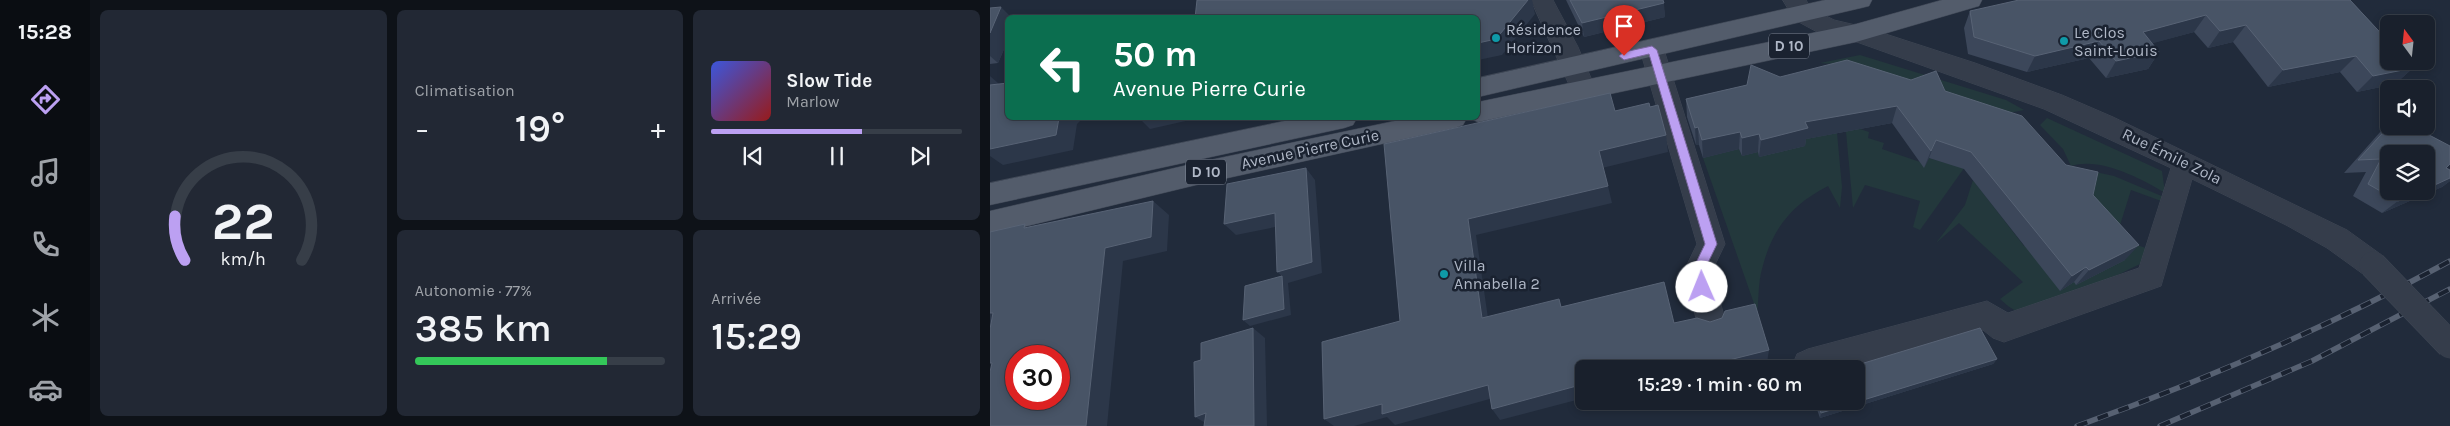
<!DOCTYPE html>
<html lang="fr">
<meta charset="utf-8">
<style>
body{margin:0;font-family:Karla,sans-serif;background:#222834;color:#f1f3f6;height:100vh;display:flex;flex-direction:column;font-size:19px;white-space:nowrap}
*{box-sizing:border-box;margin:0}
p{font-size:16px;color:#9fa3a9}
.icon{flex:none;width:28px;height:28px;fill:none;stroke:currentColor;stroke-width:2;stroke-linecap:round;stroke-linejoin:round}
.map{position:relative;flex:1;overflow:hidden}
.panel{display:flex;flex-direction:column;gap:10px;padding:10px;background:#0e1218;width:900px}
.panel>*{flex:none}
.hud{position:absolute;left:15px;top:15px;width:475px;height:105px;border-radius:8px;box-shadow:0 2px 8px #0003,0 0 0 1px #373e48;background:#0b6e4f;color:#fff;overflow:hidden}
.needle{width:32px;rotate:345deg}
.tools{position:absolute;left:1390px;top:15px;display:grid;gap:10px}
.tools a{display:grid;place-items:center;width:55px;height:55px;border-radius:8px;background:#19202c;box-shadow:0 2px 8px #0003,0 0 0 1px #373e48;font-size:25px}
.speed{position:absolute;left:15px;top:345px;display:flex;gap:10px;font-size:25px;font-weight:700;text-align:center}
.speed>*{display:grid;place-content:center;width:65px;height:65px;border-radius:50%;background:#19202c;box-shadow:0 2px 8px #0003,0 0 0 1px #373e48;line-height:1}
.speed .limit{border:8px solid #d22;background:#fff;color:#111}
.pin{position:absolute;display:grid;place-items:center;width:42px;height:42px;color:#fff;margin:-51px -21px;border-radius:50% 50% 50% 0;rotate:-45deg;box-shadow:0 0 5px #0007}
.pin .icon{rotate:45deg}
.me{position:absolute;width:55px;margin:-28px;rotate:359deg;stroke-linejoin:round;filter:drop-shadow(0 0 4px #0008)}
.turn{display:flex;align-items:center;gap:18px;height:105px;padding:0 25px;font-size:22px}
.turn .icon{width:65px;height:65px;stroke-width:2.5}
.turn b{display:block;font-size:35px;line-height:42px}
.big{font-size:38px;font-weight:600;line-height:1.1}
.panel .tile{flex:1;display:flex;flex-direction:column;justify-content:center;gap:8px;min-width:0;padding:0 18px;border-radius:8px;background:#222834}
.panel .dial{align-items:center;gap:0}
.dial svg{height:130px;overflow:visible;fill:none;stroke:#373e48;stroke-width:7;stroke-linecap:round;text-anchor:middle}
.dial text{fill:#f1f3f6;stroke:none}
.song{display:flex;align-items:center;gap:15px}
.cover{width:60px;height:60px;border-radius:8px;background:linear-gradient(135deg,hsl(230 70% 55%),hsl(0 70% 35%))}
.played{height:5px;border-radius:2px;background:linear-gradient(90deg,#bca0f2 60%,#373e48 60%)}
.keys{display:flex;justify-content:space-around;direction:ltr}
.heat{display:flex;justify-content:space-between;align-items:center;font-size:28px;direction:ltr}
.charge{height:8px;border-radius:4px;background:linear-gradient(90deg,#34c759 77%,#373e48 0)}
.panel .tiles{flex:1;display:grid;gap:10px;grid-template-columns:repeat(3,1fr)}
.tile:first-child{grid-row:span 2}
.trip{position:absolute;left:585px;top:360px;width:290px;height:50px;border-radius:8px;background:#19202c;box-shadow:0 2px 8px #0003,0 0 0 1px #373e48;font-weight:600;line-height:50px;text-align:center}
main{display:flex;flex:1;min-height:0}
.tab-bar{display:flex;flex-direction:column;width:90px;justify-content:space-around;align-items:center;background:#0a0d12;color:#9fa3a9}
.tab-bar .icon{width:35px;height:35px}
.tab-bar .on{color:#bca0f2}
.tab-bar b{font-size:22px;color:#f1f3f6}
.map>svg:first-child{display:block}
.green{fill:#23383c}
.lines{fill:none;stroke-linecap:round;stroke-linejoin:round}
.minor-casing{stroke:#3e4654;stroke-width:1}
.major-casing{stroke:#3e4654;stroke-width:1}
.minor{fill:#353d4b;fill-rule:evenodd}
.major{fill:#535c6b;fill-rule:evenodd}
.rail-casing{stroke:#576172;stroke-width:5.5}
.rail{stroke:#1a2230;stroke-width:4;stroke-dasharray:11;stroke-linecap:butt}
.minor-bridge-casing{stroke:#3e4654;stroke-width:28;stroke-linecap:butt}
.minor-bridge{stroke:#353d4b;stroke-width:27}
.wall{fill:#3c475a}
.shaded-wall{fill:#2c3749}
.building{fill:#485466;stroke:#586375;fill-rule:evenodd}
.route{fill:#bca0f2;stroke:#7a689d}
.culture-dot{fill:#0f9aa8;stroke:#1a2230;stroke-width:2}
.labels{text-anchor:middle;dominant-baseline:central;stroke-width:5;stroke-linejoin:round;paint-order:stroke}
.shield{fill:#1a2230;stroke:#838b9a;stroke-width:1}
.shield-label{font-size:15px;font-weight:bold;fill:#b0b8c7}
.poi-label{font-size:16px;fill:#b0b8c7;stroke:#1a2230;text-anchor:start}
.street-label{font-size:16px;fill:#b0b8c7;stroke:#1a2230}
</style>
<main>
<nav class="tab-bar">
<b>15:28</b>
<svg class="icon on" aria-label="directions" viewBox="0 0 24 24"><path d="M12 3l9 9-9 9-9-9zM9 14v-3h6M13 9l2 2-2 2"/></svg>
<svg class="icon" aria-label="music" viewBox="0 0 24 24"><path d="M9 18V5l10-2v13"/><circle cx="6" cy="18" r="3"/><circle cx="16" cy="16" r="3"/></svg>
<svg class="icon" aria-label="phone" viewBox="0 0 24 24"><path d="M5 4h4l2 5-3 2q2 4 5 5l2-3 5 2v4C11 20 4 13 5 4z"/></svg>
<svg class="icon" aria-label="climate" viewBox="0 0 24 24"><path d="M12 3v18M4 7l16 10M4 17L20 7"/></svg>
<svg class="icon" aria-label="car" viewBox="0 0 24 24"><path d="M5 17H2v-5l4-1 3-4h7l3 4 3 1v5h-3M9 17h6M6 11h13"/><circle cx="7" cy="17" r="2"/><circle cx="17" cy="17" r="2"/></svg>
</nav>
<section class="panel">
<div class="tiles">
<div class="tile dial"><svg viewBox="0 0 100 80">
<path d="M14 69A42 42 0 1 1 86 69"/>
<path d="M14 69A42 42 0 0 1 8 42" stroke="#bca0f2"/>
<text x="50" y="56" font-size="32" font-weight="700">22</text>
<text x="50" y="72" font-size="11">km/h</text>
</svg></div>
<div class="tile"><p>Climatisation</p>
<div class="heat"><a>−</a><b class="big">19°</b><a>+</a></div>
</div>
<div class="tile">
<div class="song"><i class="cover"></i><div><b>Slow Tide</b><p>Marlow</p></div></div>
<div class="played"></div>
<div class="keys"><svg class="icon" aria-label="previous" viewBox="0 0 24 24"><path d="M18 5L8 12l10 7zM5 5v14"/></svg><svg class="icon" aria-label="pause" viewBox="0 0 24 24"><path d="M8 5v14M16 5v14"/></svg><svg class="icon" aria-label="next" viewBox="0 0 24 24"><path d="M6 5l10 7-10 7zM19 5v14"/></svg></div>
</div>
<div class="tile"><p>Autonomie · 77%</p><b class="big">385 km</b><div class="charge"></div></div>
<div class="tile"><p>Arrivée</p><b class="big">15:29</b></div>
</div>
</section>
<div class="map">
<svg width="1460" height="426" viewBox="0 0 1460 426">
<rect width="100%" height="100%" fill="#212b3b"/>
<!-- green -->
<g class="green">
<path d="M870,55L1016,100L1034,110L1019,113L872,66L830,63Z"/>
<path d="M1057,118L1172,171L1175,193C1150,178 1110,157 1081,166L1073,149L1050,125Z"/>
<path d="M861,126L879,132L878,138L894,143L892,149L936,164L939,158L956,163L977,164L930,230L923,227L930,201L875,185L863,208L856,132Z"/>
<path d="M847,133L852,187L850,208L838,186C801,205 782,229 772,269C768,283 769,298 767,312L713,158L749,149L752,156L768,152L769,157L813,139Z"/>
<path d="M1096,170L1124,176L1174,197V202L1141,190L1126,238L1159,249L1152,263C1126,275 1055,315 1029,311C1021,310 1016,304 1010,299L1033,282L969,223L946,243L975,205L983,180L1034,246L1043,244L1095,215Z"/>
</g>
<g class="lines">
<defs>
<g id="minor">
<path d="M541,0H563L588,47L606,90L603,97L594,100L585,97Z"/>
<path d="M793,0H816L821,8L844,20L874,27L985,63L1072,95L1123,117L1357,230L1393,256L1397,265L1393,274L1383,278L1373,274L1337,248L1296,225L1202,179L1171,286L1014,342L1003,338L993,330L853,369H805L803,364L807,354L818,349L997,301L1018,313L1149,268L1181,168L1054,109L864,41L831,34L805,20Z"/>
<path d="M662,41L670,44L674,50L735,244L722,271L735,320L731,330L720,334L709,330L694,271L707,244L650,50L654,44Z"/>
</g>
<g id="major">
<path d="M835,0H882L879,6L871,8L488,97V78Z"/>
<path d="M952,0H992L989,6L866,42L488,122L478,118H488V102L866,24Z"/>
<path d="M309,118H367L363,125L354,128L0,205V183Z"/>
<path d="M419,118H477L473,125L464,128L206,185L0,235V211L206,163Z"/>
</g>
</defs>
<!-- minor casing -->
<use href="#minor" class="minor-casing"/>
<!-- major casing -->
<use href="#major" class="major-casing"/>
<!-- minor -->
<use href="#minor" class="minor"/>
<!-- major -->
<use href="#major" class="major"/>
<defs>
<g id="rail">
<path d="M1087,426C1213,381 1342,325 1460,261"/>
<path d="M1170,426L1322,361L1460,289"/>
</g>
</defs>
<!-- rail casing -->
<use href="#rail" class="rail-casing"/>
<!-- rail -->
<use href="#rail" class="rail"/>
<defs>
<path id="minor-bridge" d="M1383,265L1460,345"/>
</defs>
<!-- minor-bridge casing -->
<use href="#minor-bridge" class="minor-bridge-casing"/>
<!-- minor-bridge -->
<use href="#minor-bridge" class="minor-bridge"/>
</g>
<!-- wall -->
<g class="wall">
<path d="M576,0H673L675,17L594,37Z"/>
<path d="M1360,0L1423,68L1405,84L1367,92L1350,72L1278,87L1243,42L1218,48L1204,32L1162,43L1169,52L1158,69L1116,78L1099,58L1037,72L978,54L974,28L980,11Z"/>
<path d="M0,8L18,18V40L8,63L0,64Z"/>
<path d="M790,77L955,91L1103,195L1135,260L1086,285L1084,282L1070,291L974,169L939,158L934,168L902,123L816,139L815,146L769,157L768,152L752,156L749,149L713,158L709,145H706L697,117L696,99L757,85Z"/>
<path d="M1399,124V126L1460,170V181L1452,187L1392,213L1363,196L1376,172L1354,173L1391,131Z"/>
<path d="M1007,359L1003,364L830,418L824,401H866Z"/>
</g>
<!-- shaded-wall -->
<g class="shaded-wall">
<path d="M538,0H542L545,14L512,55L488,60V43Z"/>
<path d="M674,3L675,17L594,37L592,23Z"/>
<path d="M11,7L22,18H18V40L8,63L0,56V33Z"/>
<path d="M1216,15L1204,32L1142,49L1153,32Z"/>
<path d="M1256,25L1243,42L1218,48L1230,31Z"/>
<path d="M1109,41L1099,58L1037,72L1045,56Z"/>
<path d="M1169,52L1158,69L1116,78L1126,61Z"/>
<path d="M1366,56L1350,72L1278,87L1293,70Z"/>
<path d="M1423,68L1405,84L1367,92L1383,76Z"/>
<path d="M0,76L17,91H0Z"/>
<path d="M907,106L902,123L816,139L815,146L769,157L771,140L815,122Z"/>
<path d="M69,118H93L87,124L83,150L13,165L0,156V149Z"/>
<path d="M149,118H209L160,129Z"/>
<path d="M209,118H229L212,121Z"/>
<path d="M708,127L709,145H706L705,128Z"/>
<path d="M750,132L749,149L713,158L712,140Z"/>
<path d="M769,134L768,152L752,156V138Z"/>
<path d="M676,135L678,152L612,168L609,151Z"/>
<path d="M946,140L939,158L934,168L941,151Z"/>
<path d="M316,168L325,180L332,273L298,283L301,315L260,326L253,320L292,276L287,272Z"/>
<path d="M1460,178V181L1452,187L1392,213L1408,201L1430,191H1436V189Z"/>
<path d="M618,186L622,203L486,235L500,332L492,318L478,219Z"/>
<path d="M163,201L179,215L177,251L133,261L117,426H96L115,248Z"/>
<path d="M285,213L295,225L246,235L234,224Z"/>
<path d="M1149,245L1135,260L1086,285L1099,270Z"/>
<path d="M1096,267L1084,282L1070,291L1082,276Z"/>
<path d="M0,313H3L0,330Z"/>
<path d="M263,328L275,338L277,426H264Z"/>
<path d="M779,350L777,363L753,369H703Z"/>
<path d="M1007,359L1003,364L830,418L831,413Z"/>
<path d="M682,361L683,369H652Z"/>
<path d="M594,384V398L510,420L502,409Z"/>
<path d="M498,385L507,397L405,425L397,417L364,426H344L334,419L392,404Z"/>
<path d="M216,413L219,425L205,417Z"/>
</g>
<!-- building -->
<g class="building">
<path d="M207,0H538L506,39L488,43V18H205Z"/>
<path d="M580,0H673L674,3L592,23Z"/>
<path d="M1029,0H1360L1399,42V61H1417L1423,68L1383,76L1366,56L1293,70L1256,25L1230,31L1216,15L1153,32L1169,52L1126,61L1109,41L1045,56L984,37L980,11Z"/>
<path d="M11,7L0,33V8Z"/>
<path d="M857,60L921,80L946,71L955,91L1032,116L1076,165L1108,172L1103,195L1149,245L1099,270L1096,267L1082,276L981,152L946,140L941,151L907,106L815,122L818,128L771,140L769,134L752,138L750,132L712,140L708,127L705,128L696,99L757,85L761,65L790,77Z"/>
<path d="M18,83V118H69L66,135L0,149V85Z"/>
<path d="M620,93L625,111L659,103L660,107L668,105L676,135L609,151L618,186L478,219L492,318L569,299L571,307L674,282L684,323L707,318L720,322L732,318L735,311L765,304L779,350L703,369H684L682,361L652,369H594V384L502,409L498,385L392,414V404L334,419L332,342L410,321L394,144Z"/>
<path d="M1399,126H1422L1460,146V164L1456,168L1460,170V178L1436,189V154H1399V191H1430L1408,201L1378,184L1391,159L1368,160Z"/>
<path d="M316,168L322,262L287,272L285,213L234,224L237,184Z"/>
<path d="M163,201L161,237L115,248L96,426H0V372L2,363H0V329L3,313H0V232L35,224L34,228ZM26,356H69V399H26Z"/>
<path d="M292,276L294,309L253,320L255,286Z"/>
<path d="M263,328L264,426H214L216,413L205,417L204,362L211,360V343Z"/>
<path d="M990,328L1007,359L831,413L827,401H866V369H854Z"/>
</g>
<!-- route -->
<path class="route" d="M662,46L667,50L727,244L714,271L718,287L712,293L706,287L702,271L715,244L659,54L634,60L629,56L634,52Z"/>
<!-- markers -->
<g class="culture-dot">
<circle cx="506" cy="38" r="5"/>
<circle cx="1074" cy="41" r="5"/>
<circle cx="454" cy="274" r="5"/>
</g>
<g class="labels">
<!-- shield labels -->
<g class="shield">
<rect x="779" y="33.5" width="40" height="25" rx="4"/>
<rect x="196" y="159.5" width="40" height="25" rx="4"/>
</g>
<g class="shield-label">
<text x="799" y="46">D 10</text>
<text x="216" y="172">D 10</text>
</g>
<!-- poi labels -->
<g class="poi-label">
<text x="516" y="29">Résidence<tspan x="516" dy="18">Horizon</tspan></text>
<text x="1084" y="32">Le Clos<tspan x="1084" dy="18">Saint-Louis</tspan></text>
<text x="464" y="265">Villa<tspan x="464" dy="18">Annabella 2</tspan></text>
</g>
<!-- street labels -->
<g class="street-label">
<text transform="translate(320 149) rotate(-12)">Avenue Pierre Curie</text>
<text transform="translate(1182 156) rotate(26)">Rue Émile Zola</text>
</g>
</g>
</svg>
<div class="tools">
<a><svg class="needle" viewBox="-14 -14 28 28"><path d="M0-13l5 13h-10z" fill="#e53935"/><path d="M0 13l5-13h-10z" fill="#9fa3a9"/></svg></a>
<a><svg class="icon" aria-label="sound" viewBox="0 0 24 24"><path d="M4 9h4l5-4v14l-5-4H4zM17 9q2 3 0 6"/></svg></a>
<a><svg class="icon" aria-label="layers" viewBox="0 0 24 24"><path d="M12 4l9 5-9 5-9-5zM3 14l9 5 9-5"/></svg></a>
</div>
<div class="speed"><div class="limit">30</div></div>
<div class="pin" style="left:634px;top:56px;background:#d93025"><svg class="icon" aria-label="arrive" viewBox="0 0 24 24"><path d="M6 21V4h12l-3 4 3 4H6"/></svg></div>
<svg class="me" style="left:712px;top:287px" viewBox="-20 -20 40 40"><circle r="19" fill="#fff"/><path d="M0-13L10 11 0 6-10 11z" fill="#bca0f2"/></svg>
<div class="trip">15:29 · 1 min · 60 m</div>
<div class="hud">
<div class="turn"><svg class="icon" aria-label="left" viewBox="0 0 24 24"><path d="M17 20v-9H6M10 6l-5 5 5 5"/></svg><div><b>50 m</b>Avenue Pierre Curie</div></div>
</div>
</div>
</main>
